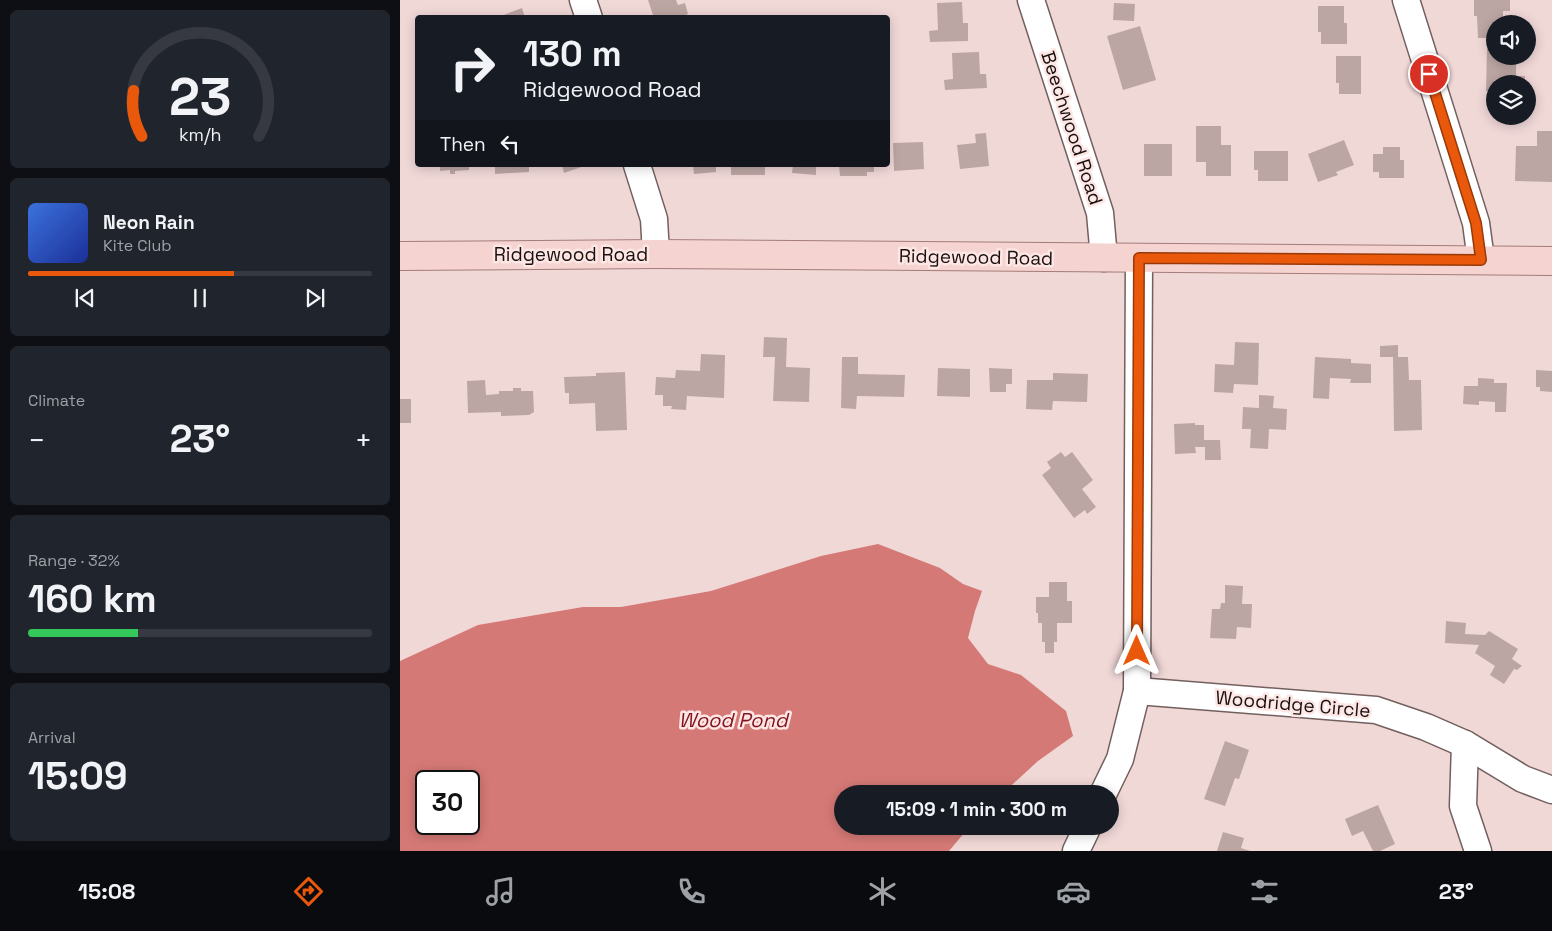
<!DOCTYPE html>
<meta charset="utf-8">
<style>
body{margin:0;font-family:"Space Grotesk",sans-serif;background:#20242c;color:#f1f3f6;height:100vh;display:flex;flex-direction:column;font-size:19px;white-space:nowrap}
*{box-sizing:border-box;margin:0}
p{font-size:16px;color:#9ea1a6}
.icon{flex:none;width:28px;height:28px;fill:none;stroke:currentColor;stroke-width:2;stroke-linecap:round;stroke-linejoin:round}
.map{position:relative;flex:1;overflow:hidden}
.panel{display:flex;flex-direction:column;gap:10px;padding:10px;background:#0d0f14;width:400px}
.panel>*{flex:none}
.hud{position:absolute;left:15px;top:15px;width:475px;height:152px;border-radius:5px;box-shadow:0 2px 12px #0003;background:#171b24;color:#f1f3f6;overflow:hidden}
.controls{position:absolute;left:1086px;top:15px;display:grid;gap:10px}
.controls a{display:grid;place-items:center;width:50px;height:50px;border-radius:50%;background:#171b24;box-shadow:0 2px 12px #0003;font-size:25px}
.speed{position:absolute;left:15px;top:770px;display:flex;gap:10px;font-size:25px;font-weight:700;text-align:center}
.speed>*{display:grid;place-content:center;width:65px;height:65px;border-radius:50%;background:#171b24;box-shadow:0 2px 12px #0003;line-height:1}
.speed .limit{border:2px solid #111;border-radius:8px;background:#fff;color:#111}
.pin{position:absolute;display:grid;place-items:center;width:42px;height:42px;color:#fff;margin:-21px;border:2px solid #fff;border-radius:50%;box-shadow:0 1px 5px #0007}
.me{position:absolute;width:55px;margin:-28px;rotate:0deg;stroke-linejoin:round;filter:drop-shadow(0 0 4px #0008)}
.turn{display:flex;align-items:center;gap:18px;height:105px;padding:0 25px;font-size:22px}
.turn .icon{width:65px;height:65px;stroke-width:2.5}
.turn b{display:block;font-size:35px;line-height:42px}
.then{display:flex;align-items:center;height:48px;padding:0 25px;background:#0003;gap:10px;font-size:19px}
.big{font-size:38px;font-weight:700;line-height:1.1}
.panel .card{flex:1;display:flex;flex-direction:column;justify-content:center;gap:8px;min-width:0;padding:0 18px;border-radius:8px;background:#20242c}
.panel .dial{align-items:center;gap:0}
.dial svg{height:130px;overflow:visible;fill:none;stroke:#363941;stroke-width:7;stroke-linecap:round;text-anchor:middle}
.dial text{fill:#f1f3f6;stroke:none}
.song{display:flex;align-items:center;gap:15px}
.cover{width:60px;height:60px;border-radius:8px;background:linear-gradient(135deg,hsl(220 70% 55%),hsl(230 70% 35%))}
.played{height:5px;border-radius:2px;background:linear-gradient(90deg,#ea580c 60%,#363941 60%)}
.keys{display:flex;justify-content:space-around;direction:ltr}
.heat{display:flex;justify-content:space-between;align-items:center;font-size:28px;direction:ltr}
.charge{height:8px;border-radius:4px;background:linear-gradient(90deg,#34c759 32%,#363941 0)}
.trip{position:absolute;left:434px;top:785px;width:285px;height:50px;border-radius:25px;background:#171b24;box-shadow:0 2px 12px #0003;font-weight:700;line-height:50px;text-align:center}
.tabs{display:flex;height:80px;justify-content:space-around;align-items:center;background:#090b0e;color:#9ea1a6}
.tabs .icon{width:35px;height:35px}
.tabs .current{color:#ea580c}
.tabs b{font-size:22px;color:#f1f3f6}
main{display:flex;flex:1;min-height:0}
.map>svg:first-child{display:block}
.water{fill:#d57976;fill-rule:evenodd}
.building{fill:#bca6a4}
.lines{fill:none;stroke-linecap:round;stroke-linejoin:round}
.minor-casing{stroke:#735f5e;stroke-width:29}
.major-casing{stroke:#a47c79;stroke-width:30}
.minor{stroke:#fff;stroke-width:26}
.major{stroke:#f5d3d0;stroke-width:28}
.route-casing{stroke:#983908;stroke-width:12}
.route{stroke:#ea580c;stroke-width:9}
.labels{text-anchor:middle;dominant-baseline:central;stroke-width:5;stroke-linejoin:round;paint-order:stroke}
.street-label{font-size:19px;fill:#191110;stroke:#fde6e4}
.water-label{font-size:20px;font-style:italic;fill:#83131e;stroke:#fde6e4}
</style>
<main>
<section class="panel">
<div class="card dial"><svg viewBox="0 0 100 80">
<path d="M14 69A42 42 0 1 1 86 69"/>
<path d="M14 69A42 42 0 0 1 9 41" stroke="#ea580c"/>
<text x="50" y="56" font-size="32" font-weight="700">23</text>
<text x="50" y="72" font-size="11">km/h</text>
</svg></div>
<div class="card">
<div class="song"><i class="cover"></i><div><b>Neon Rain</b><p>Kite Club</p></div></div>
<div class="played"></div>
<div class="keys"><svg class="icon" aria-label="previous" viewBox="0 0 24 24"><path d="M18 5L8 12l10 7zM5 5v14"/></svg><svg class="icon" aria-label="pause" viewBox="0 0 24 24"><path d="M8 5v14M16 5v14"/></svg><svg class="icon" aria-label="next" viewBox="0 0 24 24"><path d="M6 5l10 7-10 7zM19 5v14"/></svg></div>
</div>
<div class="card"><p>Climate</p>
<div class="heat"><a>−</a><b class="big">23°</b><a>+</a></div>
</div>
<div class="card"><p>Range · 32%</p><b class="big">160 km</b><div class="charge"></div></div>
<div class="card"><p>Arrival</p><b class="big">15:09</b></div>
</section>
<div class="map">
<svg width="1152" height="851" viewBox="0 0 1152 851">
<rect width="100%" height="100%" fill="#f0d8d7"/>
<!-- water -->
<path class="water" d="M478,544L540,568L563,584L582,591L575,611L568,638L588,664L621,675L666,711L673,736L638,761L602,794H442V826H570L549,851H0V661L78,625L183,607H221L311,591L421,556ZM26,781H69V824H26Z"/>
<!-- building -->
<g class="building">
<path d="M248,0H276L278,5L285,3L288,14L278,18H254Z"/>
<path d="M1074,0H1110V11H1103V24H1095V38H1078L1077,16H1074Z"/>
<path d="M562,2L563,23H568V41L530,42L529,31L538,30L537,3Z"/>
<path d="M714,3L735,4L734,21L713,20Z"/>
<path d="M918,6H944V23H947V44H921V32H918Z"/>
<path d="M122,8L125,18H101V16Z"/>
<path d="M740,26L756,80L723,90L707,36Z"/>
<path d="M1087,49H1095V56H1116V76H1125V84H1095V91H1086Z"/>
<path d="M579,52L580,74H586L587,88L545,90L544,80L553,79L552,53Z"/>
<path d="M936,56H961V94H939V83H936Z"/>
<path d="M796,126H821V145H831V176H806V162H796Z"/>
<path d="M1137,131H1152V182L1115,181L1116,146H1137Z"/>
<path d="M586,133L589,166L560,169L557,145L576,143L575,134Z"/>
<path d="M944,140L954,165L936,172L938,175L918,182L908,154Z"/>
<path d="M523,142L524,169L494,171L493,143Z"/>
<rect x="744" y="144" width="28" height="32"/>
<path d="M983,147H1000V160H1004V178H979V172H973V154H983Z"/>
<path d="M854,151H888V181H858V170H854Z"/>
<path d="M40,165H69V170L55,171V174H50V170L40,171Z"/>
<path d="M95,165H129V172L95,174Z"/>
<path d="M162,165H187L164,173Z"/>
<path d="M293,165H316V172L294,174Z"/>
<rect x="331" y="165" width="34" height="10"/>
<path d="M393,165H423V167H416V175L392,173Z"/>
<path d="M439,165H474V172H467V176H440Z"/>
<path d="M364,337L387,338L386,367L410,368L409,402L373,401L375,357H363Z"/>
<path d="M835,342L859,343L858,385L834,384L833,393L814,392L815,364L834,365Z"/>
<path d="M998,345V357H1008L1009,380H1021L1022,430L994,431L993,357H980V346Z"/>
<path d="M301,354L325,355L324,398L287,396L286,410L271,409L272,406H263V395H255L256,377L275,378L276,370L300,371Z"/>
<path d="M442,357H458V374L505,375L504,397L457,396L456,409L441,408Z"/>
<path d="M915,357L951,359V363L971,364V383H950L951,379L930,378L929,399L913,398Z"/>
<path d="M538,368L570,369V397L537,396Z"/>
<path d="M589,368L612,369V384H606V392H590Z"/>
<path d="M1136,370L1152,371V392L1140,391V387H1136Z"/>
<path d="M225,372L227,430L196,431L195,403L169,404V393H165L164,377L196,376V373Z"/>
<path d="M653,373L688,374L687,402L653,401L652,410L626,409L627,380H653Z"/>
<path d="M1078,378L1094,379V383H1107L1106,412H1095V402L1079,401V405L1063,404L1064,386H1078Z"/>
<path d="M85,380L86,395L99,394V391H113V388H121V391H133L134,412L129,415L101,416V412L68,413L67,381Z"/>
<path d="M859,395L874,396L873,408L887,409L886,430L869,429L868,449L850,448L851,429H842L843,407L859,408Z"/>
<rect x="0" y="399" width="11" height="24"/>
<path d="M795,423V425H804V440H820L821,460H805V447H795L796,453L775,454L774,424Z"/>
<path d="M661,452L665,457L672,452L693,480L682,489L696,507L687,514L685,510L674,518L642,475L651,468L647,462Z"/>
<path d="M649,582H667V601H672V623H657V642H654V653H645V642H642V623H638V613H636V597H649Z"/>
<path d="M825,585L843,586L842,604H852L851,628L837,627L836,639L810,638L812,609H820L821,603H825Z"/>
<path d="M1046,621L1066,623L1065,634L1085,635L1089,631L1118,649L1112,659L1122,666L1117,670L1114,669L1104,684L1090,675L1095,666L1075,653L1079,645L1045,643Z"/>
<path d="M825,741L849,750L839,779L835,778L825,806L804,799Z"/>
<path d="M978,805L995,844L980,851H973L963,831L952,836L945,819Z"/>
<path d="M823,832L844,838L841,848L850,851H817Z"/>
</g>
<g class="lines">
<defs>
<g id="minor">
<path d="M183,0L189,18"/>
<path d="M631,0L700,213L704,258"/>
<path d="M1006,0L1076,223L1081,260"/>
<path d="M237,165L254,219L256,254"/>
<path d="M737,691L976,710L1026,727L1065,744L1123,779L1152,790"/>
<path d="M1065,744L1063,806L1078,851"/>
<path d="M703,794L720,759L737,691L739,258"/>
<path d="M676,851L688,826"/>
</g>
<path id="major" d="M0,256L256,254L1152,261"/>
</defs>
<!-- minor casing -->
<use href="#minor" class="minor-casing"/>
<!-- major casing -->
<use href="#major" class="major-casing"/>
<!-- minor -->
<use href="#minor" class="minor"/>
<!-- major -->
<use href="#major" class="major"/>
</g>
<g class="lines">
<defs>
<path id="route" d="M737,651L739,258L1081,260L1076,223L1029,74"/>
</defs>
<!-- route casing -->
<use href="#route" class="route-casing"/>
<!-- route -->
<use href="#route" class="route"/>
</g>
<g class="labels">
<!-- street labels -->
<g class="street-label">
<text transform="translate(672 128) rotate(72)">Beechwood Road</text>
<text x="171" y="254">Ridgewood Road</text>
<text transform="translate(576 257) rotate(1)">Ridgewood Road</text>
<text transform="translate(893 704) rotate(5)">Woodridge Circle</text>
</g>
<!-- water labels -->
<g class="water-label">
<text x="333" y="720">Wood Pond</text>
</g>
</g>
</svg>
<div class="controls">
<a><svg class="icon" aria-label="sound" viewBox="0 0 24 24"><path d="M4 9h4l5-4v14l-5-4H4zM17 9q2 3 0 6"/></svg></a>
<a><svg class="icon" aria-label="layers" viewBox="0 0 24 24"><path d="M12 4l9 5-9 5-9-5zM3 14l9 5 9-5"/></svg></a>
</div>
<div class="speed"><div class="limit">30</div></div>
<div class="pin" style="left:1029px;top:74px;background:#d93025"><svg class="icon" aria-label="arrive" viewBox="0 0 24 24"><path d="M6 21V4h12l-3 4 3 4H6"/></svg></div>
<svg class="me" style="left:737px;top:651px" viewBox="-20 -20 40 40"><path d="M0-17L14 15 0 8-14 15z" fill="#ea580c" stroke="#fff" stroke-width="4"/></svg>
<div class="trip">15:09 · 1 min · 300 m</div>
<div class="hud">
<div class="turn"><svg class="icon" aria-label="right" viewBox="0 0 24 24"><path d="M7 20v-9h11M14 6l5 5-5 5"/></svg><div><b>130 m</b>Ridgewood Road</div></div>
<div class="then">Then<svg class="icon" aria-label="left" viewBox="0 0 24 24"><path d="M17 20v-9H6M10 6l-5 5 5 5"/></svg></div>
</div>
</div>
</main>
<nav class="tabs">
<b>15:08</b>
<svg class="icon current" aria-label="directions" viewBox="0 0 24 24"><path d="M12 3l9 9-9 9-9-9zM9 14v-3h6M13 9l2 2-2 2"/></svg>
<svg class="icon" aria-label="music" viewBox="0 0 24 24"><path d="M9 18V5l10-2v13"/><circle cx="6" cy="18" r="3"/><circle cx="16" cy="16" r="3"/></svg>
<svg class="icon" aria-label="phone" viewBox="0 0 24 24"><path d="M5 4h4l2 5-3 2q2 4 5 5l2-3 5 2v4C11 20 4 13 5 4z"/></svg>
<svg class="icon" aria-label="climate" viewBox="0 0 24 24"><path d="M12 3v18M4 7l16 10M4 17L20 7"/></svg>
<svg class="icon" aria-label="car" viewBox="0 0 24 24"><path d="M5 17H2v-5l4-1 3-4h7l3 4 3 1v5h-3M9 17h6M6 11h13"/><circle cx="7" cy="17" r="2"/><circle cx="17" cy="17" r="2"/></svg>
<svg class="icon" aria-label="filters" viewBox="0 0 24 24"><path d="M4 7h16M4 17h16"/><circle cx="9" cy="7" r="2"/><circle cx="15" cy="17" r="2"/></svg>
<b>23°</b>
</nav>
